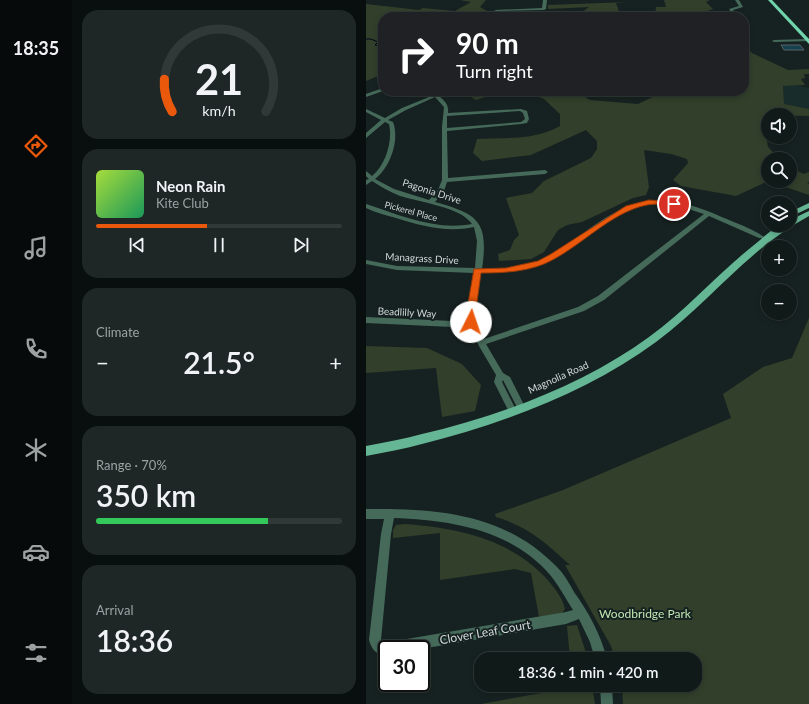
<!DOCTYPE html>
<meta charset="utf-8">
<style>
body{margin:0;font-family:Lato,sans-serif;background:#1e2726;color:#f1f3f6;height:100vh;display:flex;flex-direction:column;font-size:15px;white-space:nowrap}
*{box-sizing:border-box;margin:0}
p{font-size:13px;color:#9ca1a2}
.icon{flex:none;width:22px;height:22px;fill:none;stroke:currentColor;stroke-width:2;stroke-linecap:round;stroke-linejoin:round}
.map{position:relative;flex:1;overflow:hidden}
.sheet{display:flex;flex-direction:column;gap:10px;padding:10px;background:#090e0e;width:294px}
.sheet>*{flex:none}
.banner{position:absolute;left:12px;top:12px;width:371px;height:84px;border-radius:16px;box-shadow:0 2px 6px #0003,0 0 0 1px #303838;background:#202124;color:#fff;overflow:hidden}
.fabs{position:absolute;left:395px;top:108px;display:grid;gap:8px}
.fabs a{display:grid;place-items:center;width:36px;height:36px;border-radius:50%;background:#101a19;box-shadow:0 2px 6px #0003,0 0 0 1px #303838;font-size:20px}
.speed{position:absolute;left:12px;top:640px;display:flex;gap:8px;font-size:20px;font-weight:700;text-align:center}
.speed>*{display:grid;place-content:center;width:52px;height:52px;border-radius:50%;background:#101a19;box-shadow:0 2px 6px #0003,0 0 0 1px #303838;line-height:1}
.speed .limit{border:2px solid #111;border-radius:6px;background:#fff;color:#111}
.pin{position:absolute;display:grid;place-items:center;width:34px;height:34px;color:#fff;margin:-17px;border:2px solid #fff;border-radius:50%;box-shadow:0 1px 4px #0007}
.me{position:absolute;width:44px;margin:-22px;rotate:4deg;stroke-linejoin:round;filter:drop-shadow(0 0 3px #0008)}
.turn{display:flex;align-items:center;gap:14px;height:84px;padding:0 12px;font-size:18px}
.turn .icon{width:52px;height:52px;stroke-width:2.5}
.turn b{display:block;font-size:28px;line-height:34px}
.big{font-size:30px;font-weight:600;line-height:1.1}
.sheet .widget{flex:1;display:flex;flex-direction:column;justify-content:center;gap:6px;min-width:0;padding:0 14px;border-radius:16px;background:#1e2726}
.sheet .dial{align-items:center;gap:0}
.dial svg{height:104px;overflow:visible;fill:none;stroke:#303838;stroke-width:7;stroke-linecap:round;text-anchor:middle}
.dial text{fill:#f1f3f6;stroke:none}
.song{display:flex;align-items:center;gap:12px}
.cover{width:48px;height:48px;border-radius:6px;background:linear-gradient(135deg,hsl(80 70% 55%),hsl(150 70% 35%))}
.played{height:4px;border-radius:2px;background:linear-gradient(90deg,#ea580c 45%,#303838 45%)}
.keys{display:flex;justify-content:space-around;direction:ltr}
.heat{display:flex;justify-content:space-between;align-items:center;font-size:22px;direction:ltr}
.charge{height:6px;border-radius:3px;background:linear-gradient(90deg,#34c759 70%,#303838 0)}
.trip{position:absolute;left:108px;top:652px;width:228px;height:40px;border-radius:16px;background:#101a19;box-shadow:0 2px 6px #0003,0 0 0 1px #303838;font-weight:600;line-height:40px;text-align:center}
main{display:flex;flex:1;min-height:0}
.tab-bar{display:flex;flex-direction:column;width:72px;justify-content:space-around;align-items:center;background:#060a0a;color:#9ca1a2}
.tab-bar .icon{width:28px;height:28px}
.tab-bar .current{color:#ea580c}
.tab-bar b{font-size:18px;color:#f1f3f6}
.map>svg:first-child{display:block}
.built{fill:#172c2b}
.green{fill:#313f2b}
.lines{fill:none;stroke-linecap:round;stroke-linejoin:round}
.stream{stroke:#00071b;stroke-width:1}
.building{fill:#17414f;stroke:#566267}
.minor{fill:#456a5a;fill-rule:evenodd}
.major{fill:#65b694;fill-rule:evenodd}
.highway{fill:#70d5ac;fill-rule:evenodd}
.route{fill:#ea580c;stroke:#983908}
.labels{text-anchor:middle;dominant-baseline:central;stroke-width:4;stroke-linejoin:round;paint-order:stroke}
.far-street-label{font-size:9px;fill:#d0d7d7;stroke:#162221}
.street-label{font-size:10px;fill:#d0d7d7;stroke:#162221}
.near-park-label{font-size:12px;fill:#c1e6b0;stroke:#162221}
.near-street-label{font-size:12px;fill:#d0d7d7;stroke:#162221}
</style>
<main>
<nav class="tab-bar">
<b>18:35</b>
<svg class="icon current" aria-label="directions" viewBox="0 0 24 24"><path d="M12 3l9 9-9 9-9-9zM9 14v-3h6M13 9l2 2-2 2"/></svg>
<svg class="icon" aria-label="music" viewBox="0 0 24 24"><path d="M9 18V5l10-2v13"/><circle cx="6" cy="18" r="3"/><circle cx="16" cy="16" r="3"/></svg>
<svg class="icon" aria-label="phone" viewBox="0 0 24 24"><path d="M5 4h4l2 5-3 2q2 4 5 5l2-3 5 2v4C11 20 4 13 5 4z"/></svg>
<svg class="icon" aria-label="climate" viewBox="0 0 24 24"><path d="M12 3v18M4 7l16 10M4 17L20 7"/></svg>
<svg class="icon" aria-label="car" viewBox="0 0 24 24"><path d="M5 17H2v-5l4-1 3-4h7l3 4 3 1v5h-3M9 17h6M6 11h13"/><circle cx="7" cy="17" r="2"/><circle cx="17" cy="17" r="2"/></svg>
<svg class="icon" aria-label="filters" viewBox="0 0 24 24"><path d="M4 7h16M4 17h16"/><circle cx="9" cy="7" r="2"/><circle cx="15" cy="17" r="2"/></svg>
</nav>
<section class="sheet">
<div class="widget dial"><svg viewBox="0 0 100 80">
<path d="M14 69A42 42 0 1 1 86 69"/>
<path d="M14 69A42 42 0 0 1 8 44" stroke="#ea580c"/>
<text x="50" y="56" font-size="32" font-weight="700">21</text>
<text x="50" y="72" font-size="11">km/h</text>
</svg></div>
<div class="widget">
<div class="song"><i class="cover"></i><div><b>Neon Rain</b><p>Kite Club</p></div></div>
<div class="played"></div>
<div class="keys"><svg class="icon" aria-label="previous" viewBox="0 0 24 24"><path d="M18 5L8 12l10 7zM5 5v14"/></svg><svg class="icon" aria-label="pause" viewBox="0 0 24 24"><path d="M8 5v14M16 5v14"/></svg><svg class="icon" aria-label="next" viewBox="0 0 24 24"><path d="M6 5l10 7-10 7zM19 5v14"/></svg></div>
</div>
<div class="widget"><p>Climate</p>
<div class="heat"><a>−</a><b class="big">21.5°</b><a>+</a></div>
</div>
<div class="widget"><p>Range · 70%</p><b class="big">350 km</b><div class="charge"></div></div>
<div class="widget"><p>Arrival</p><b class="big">18:36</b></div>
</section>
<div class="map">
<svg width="443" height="704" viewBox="0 0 443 704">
<rect width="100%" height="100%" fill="#162221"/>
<!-- built -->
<path class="built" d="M429,85L443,88V109L418,104L417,86Z"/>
<!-- green -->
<g class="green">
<path d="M94,0H120L114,7L121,11L114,17H17V74L0,81V4L53,10L57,8L89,11L105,2Z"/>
<path d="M298,0H344L340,2L347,9L336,13V17H317L315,14L309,13L308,17H289L290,7H300Z"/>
<path d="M263,2L250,3L253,11L245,13V17H181V15L186,14L215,13L223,7L182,9V5Z"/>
<path d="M378,45L386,53L422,70L443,69V74H438L439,78L435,79L439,85L417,86L418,104L443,109V116L402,115L400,134L402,147L414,159H402V181L370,196L315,186L307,180L322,163L321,159L305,154L278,150L283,187L280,195L267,198L216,222L201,225L192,230L178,252L165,259L133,261L132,254L144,250L148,240L153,235L140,198L166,193L178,181L225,158L231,149V141L220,130L165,155L116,161L107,153L111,139C140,137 168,141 194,126V114L178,99L158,91H197L198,93L217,96L224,100L272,104L293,94L294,91H343C351,97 368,91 378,91Z"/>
<path d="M115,91H150L137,94H128L110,100L105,97L107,94Z"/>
<path d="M424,168L438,174L443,172V182L441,183L443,184V195L402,181H424Z"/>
<path d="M443,318V704H257L256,685H329V659H249L245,646L199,565H204C179,542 163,527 130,517L129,514L197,490L365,418L357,394L397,367L426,358Z"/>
<path d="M0,346L61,348L96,364L115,385L109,411L76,417L70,368L0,373Z"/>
<path d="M39,524C90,528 141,538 178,576C187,586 196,596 199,609L196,613L173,617L165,573L149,569L74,580V533L27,538V530L30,525Z"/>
<path d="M211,625L222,659H204L201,626Z"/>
<path d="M198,685H226L229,704H115L198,689Z"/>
</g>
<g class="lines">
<!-- stream -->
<path class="stream" d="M0,39H5L12,42L9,45L17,46"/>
</g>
<!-- building -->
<path class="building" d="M415,45H434L438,50H418Z"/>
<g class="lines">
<!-- minor -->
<g class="minor">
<path d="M177,0H181L180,9L178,10L130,11L128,10L176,8Z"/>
<path d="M369,0H373L377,7L367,10L372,17H368L363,9L373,6Z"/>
<path d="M441,39L442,41L408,42L406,41L408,40Z"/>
<path d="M17,88V91L0,97V94Z"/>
<path d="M78,91H84L73,96C79,101 83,105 82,113L155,109L161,111L163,119L161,123L155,124L81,131L82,178L179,170L182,172L179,174L81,182L78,191L69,202C112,214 123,221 116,269C135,269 154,268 172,261C189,254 204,242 219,232C267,197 292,191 349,214C360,219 390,230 398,237L397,238H393L343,216L238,300L218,311L120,344L137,373L144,377L159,407L158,409L155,410L152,409L137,380L136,382L150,410L149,412L146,414L143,412L128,382L130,375L113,346L103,325L86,327L0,323V317L86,321L102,320V307L108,273L31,270L0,264V260L31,266L109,268L111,241L108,227C81,233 56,226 30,218C20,215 10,213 0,208V204C34,215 69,231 106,224C95,207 53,202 34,196C24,192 15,187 6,181L0,185V180L3,179L0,176V171L6,176C20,165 27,140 23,124L19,122L0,138V133L15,120L0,112V109L19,118L36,108ZM69,97L78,107L76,127V180L72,190L63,200L28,189L9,179C24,168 34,140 27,122L22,120L40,110ZM154,111L157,113L159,119L155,122L81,128V116ZM284,204L313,206L338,214L232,296L212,307L118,339L109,318V307L115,273C138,273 162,271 183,261C218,243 244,211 284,204Z"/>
<path d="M233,91H265L254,93L235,92Z"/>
<path d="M0,509C70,508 139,513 191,567C198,574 203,583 208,592C223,613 234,633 241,659H229L224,642L213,619L200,624L55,649H21V655C10,655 6,650 3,640L15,534L18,519H0ZM28,518C86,520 146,530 185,576C193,586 200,599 207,610L200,612L17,643L15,640L25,534Z"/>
<path d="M234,685H246L247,704H235Z"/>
</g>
<!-- major -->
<g class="major">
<path d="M443,203V208L424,217V212Z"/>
<path d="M443,211V216C383,248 344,302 290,342C224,391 136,424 56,444C38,449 19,452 0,456V446C19,442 38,439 56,434C134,416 219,384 283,337C321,310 351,274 388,245C396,239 405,229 415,225C418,224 421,225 424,225V220Z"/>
</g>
<!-- highway -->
<path class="highway" d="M402,0H406L443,39V44Z"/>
</g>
<!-- route -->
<path class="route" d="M283,200L308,202L312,204L308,206C300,205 289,203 281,205C244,212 213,249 178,264C158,272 136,273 115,273L108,324H102L101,309L108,269L140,268L172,261L185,254L260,206Z"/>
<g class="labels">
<!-- far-street labels -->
<g class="far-street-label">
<text transform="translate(45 211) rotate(15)">Pickerel Place</text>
</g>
<!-- street labels -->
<g class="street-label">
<text transform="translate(66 191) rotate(18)">Pagonia Drive</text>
<text transform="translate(56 258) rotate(3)">Managrass Drive</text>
<text transform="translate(41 312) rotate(3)">Beadlilly Way</text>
<text transform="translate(192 377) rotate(-24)">Magnolia Road</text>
</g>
<!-- near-park labels -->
<g class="near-park-label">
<text x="279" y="613">Woodbridge Park</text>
</g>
<!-- near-street labels -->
<g class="near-street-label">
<text transform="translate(119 632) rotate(-10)">Clover Leaf Court</text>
</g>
</g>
</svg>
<div class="fabs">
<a><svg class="icon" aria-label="sound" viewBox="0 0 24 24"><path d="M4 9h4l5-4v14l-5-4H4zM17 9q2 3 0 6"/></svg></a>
<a><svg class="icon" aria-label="search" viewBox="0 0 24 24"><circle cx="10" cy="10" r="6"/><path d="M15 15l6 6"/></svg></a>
<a><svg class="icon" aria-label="layers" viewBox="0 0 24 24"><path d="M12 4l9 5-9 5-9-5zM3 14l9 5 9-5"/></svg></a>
<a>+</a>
<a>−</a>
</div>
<div class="speed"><div class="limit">30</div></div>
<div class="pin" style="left:308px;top:204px;background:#d93025"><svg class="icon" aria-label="arrive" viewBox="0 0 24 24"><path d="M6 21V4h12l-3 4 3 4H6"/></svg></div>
<svg class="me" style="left:105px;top:322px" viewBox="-20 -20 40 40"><circle r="19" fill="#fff"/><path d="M0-13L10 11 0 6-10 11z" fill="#ea580c"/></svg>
<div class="trip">18:36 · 1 min · 420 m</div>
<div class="banner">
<div class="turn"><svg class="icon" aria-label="right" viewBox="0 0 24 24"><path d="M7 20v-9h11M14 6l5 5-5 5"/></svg><div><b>90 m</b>Turn right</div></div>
</div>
</div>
</main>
